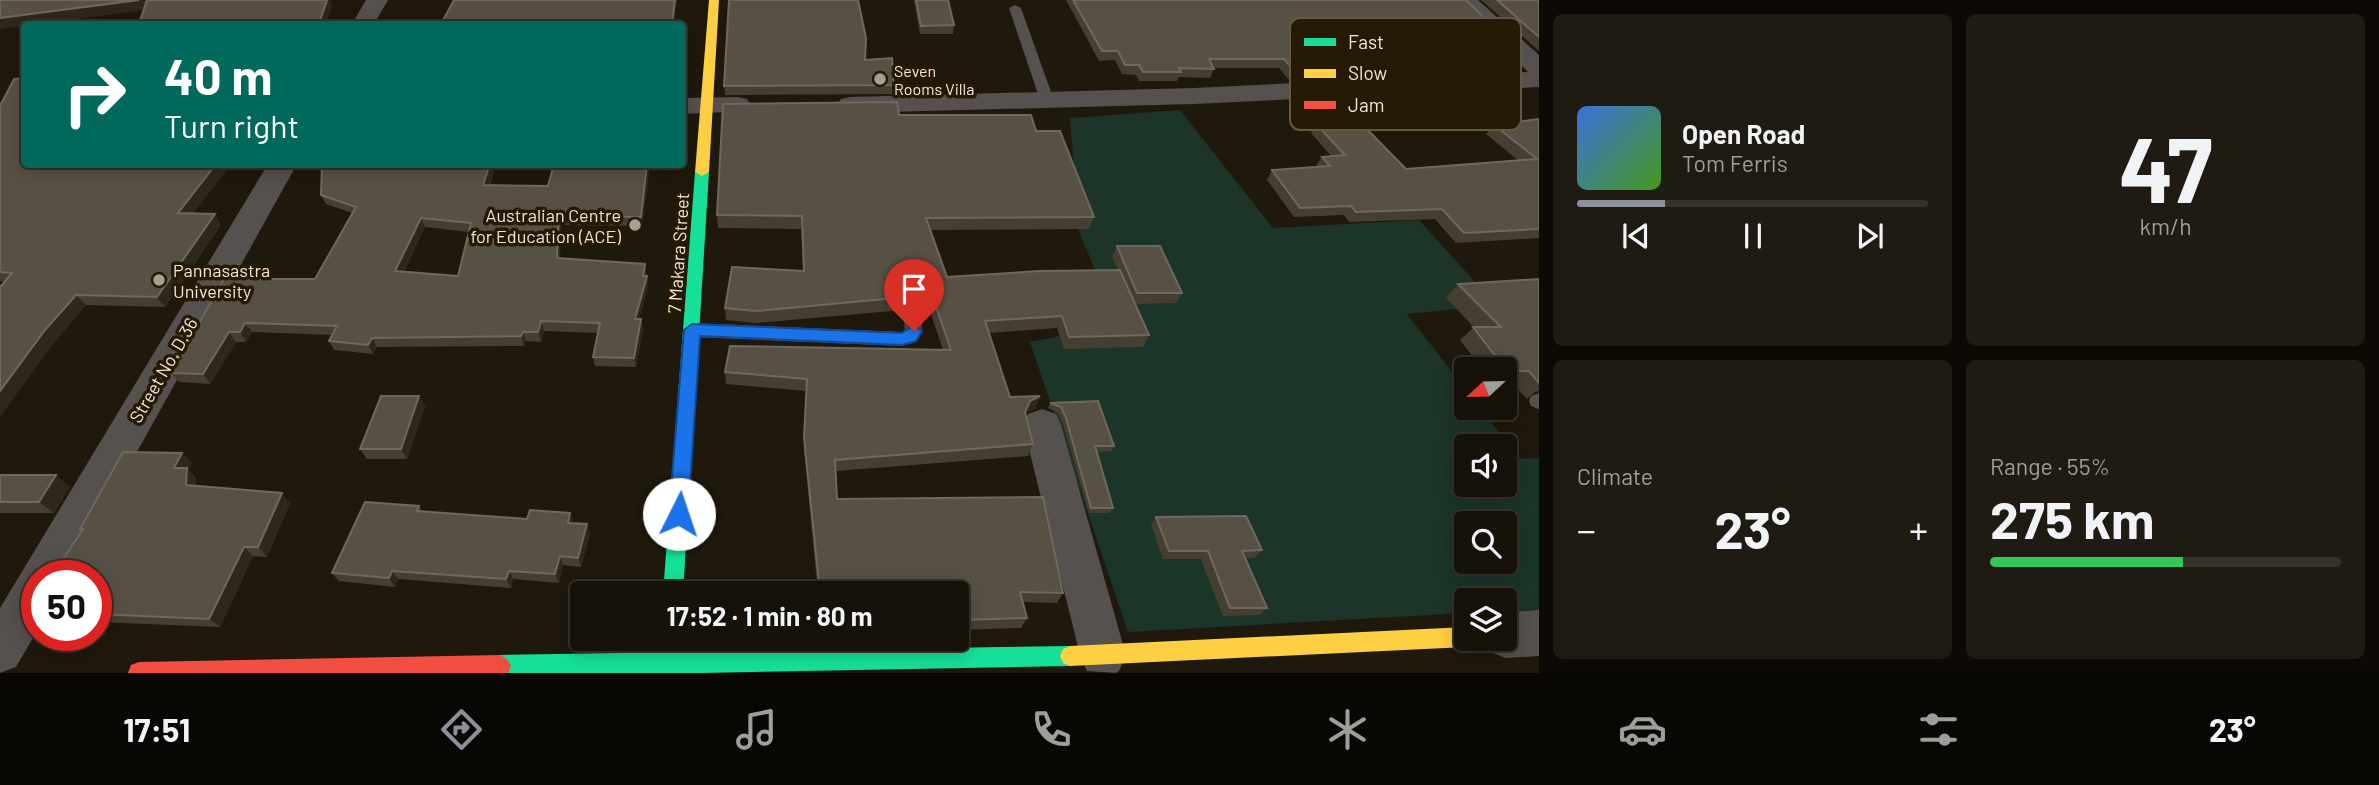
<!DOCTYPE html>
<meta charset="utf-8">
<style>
body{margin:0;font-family:Barlow,sans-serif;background:#201b12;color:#f1f3f6;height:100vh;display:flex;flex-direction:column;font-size:26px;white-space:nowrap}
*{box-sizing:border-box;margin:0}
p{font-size:23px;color:#9e9e9c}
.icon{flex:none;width:38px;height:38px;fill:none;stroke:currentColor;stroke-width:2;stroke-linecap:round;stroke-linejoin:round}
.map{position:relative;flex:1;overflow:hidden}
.panel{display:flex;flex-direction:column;gap:14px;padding:14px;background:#0d0a05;width:840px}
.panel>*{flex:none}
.top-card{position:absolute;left:21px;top:21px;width:665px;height:147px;border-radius:7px;box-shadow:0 4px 18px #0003,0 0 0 2px #36322a;background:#00695c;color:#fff;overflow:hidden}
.needle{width:46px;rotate:248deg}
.fabs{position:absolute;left:1454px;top:357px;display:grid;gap:14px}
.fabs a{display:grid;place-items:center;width:63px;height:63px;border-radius:7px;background:#171209;box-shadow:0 4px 18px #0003,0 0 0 2px #36322a;font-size:35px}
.speed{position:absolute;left:21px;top:560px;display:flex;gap:14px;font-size:35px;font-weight:700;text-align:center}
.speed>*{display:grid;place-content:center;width:91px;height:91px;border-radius:50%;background:#171209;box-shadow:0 4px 18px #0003,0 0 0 2px #36322a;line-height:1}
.speed .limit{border:10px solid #d22;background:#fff;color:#111}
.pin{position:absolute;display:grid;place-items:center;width:60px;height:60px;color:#fff;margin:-72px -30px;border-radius:50% 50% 50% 0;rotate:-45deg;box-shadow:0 0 7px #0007}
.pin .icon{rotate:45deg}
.me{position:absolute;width:77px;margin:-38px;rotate:4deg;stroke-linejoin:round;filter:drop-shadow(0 0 5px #0008)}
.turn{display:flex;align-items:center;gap:24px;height:147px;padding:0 28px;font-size:32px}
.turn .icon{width:91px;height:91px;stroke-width:2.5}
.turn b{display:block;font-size:49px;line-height:60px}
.big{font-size:52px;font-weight:700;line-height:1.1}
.panel .widget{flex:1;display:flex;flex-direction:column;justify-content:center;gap:10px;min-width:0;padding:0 24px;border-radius:10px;background:#201b12}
.panel .dial{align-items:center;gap:0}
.dial b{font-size:91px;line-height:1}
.song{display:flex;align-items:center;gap:21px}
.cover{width:84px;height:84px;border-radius:10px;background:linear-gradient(135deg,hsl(220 70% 55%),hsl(100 70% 35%))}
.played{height:7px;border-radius:4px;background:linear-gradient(90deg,#8c9099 25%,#36322a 25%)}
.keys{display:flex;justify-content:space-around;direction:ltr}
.heat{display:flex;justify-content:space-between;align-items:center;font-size:38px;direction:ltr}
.charge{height:10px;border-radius:5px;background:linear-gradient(90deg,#34c759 55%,#36322a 0)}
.panel .tiles{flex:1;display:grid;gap:14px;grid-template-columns:repeat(2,1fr)}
.trip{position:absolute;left:570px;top:581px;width:399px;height:70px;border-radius:7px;background:#171209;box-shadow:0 4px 18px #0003,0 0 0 2px #36322a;font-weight:700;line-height:70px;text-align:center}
.menu{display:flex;height:112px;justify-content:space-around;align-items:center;background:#090704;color:#9e9e9c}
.menu .icon{width:49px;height:49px}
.menu .active{color:#8c9099}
.menu b{font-size:32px;color:#f1f3f6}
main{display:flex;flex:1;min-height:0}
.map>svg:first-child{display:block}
.green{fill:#1c3528;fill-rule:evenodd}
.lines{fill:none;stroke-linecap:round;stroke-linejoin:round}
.lane{fill:#56504f;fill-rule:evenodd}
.street{fill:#56504f;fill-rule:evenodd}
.fast{fill:#16e098;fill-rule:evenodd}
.slow{fill:#ffcf43;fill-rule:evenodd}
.jam{fill:#f24e42;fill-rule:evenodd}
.wall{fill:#453f33;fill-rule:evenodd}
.shaded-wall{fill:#2e281c}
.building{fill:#575145;stroke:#6f685c;stroke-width:2;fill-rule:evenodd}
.route{fill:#1a73e8;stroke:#114b97;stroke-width:2}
.poi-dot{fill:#a79f91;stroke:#271a04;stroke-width:2.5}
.labels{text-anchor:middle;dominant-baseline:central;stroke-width:7;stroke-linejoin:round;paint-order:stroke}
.far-poi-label{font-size:16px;fill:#f0e7d9;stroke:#271a04;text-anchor:start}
.poi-label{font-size:18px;fill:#f0e7d9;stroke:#271a04;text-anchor:end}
.street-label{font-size:18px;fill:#f0e7d9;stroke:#271a04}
.key{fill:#271a04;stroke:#635844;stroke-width:2}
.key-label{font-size:19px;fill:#f0e7d9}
</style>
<main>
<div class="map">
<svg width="1539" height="673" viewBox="0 0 1539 673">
<rect width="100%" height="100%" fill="#1f180c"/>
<!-- green -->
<path class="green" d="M1180,110L1273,228L1419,220L1496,305L1407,314L1466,390V408H1480L1520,459L1539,458V610L1505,611V600H1466V613L1128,632L1030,342L1118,324L1079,232L1070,118ZM1466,446H1505V485H1466ZM1466,523H1505V562H1466Z"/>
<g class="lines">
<!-- lane -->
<g class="lane">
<path d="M1015,5L1021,8L1055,103L1053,106H1043L1041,103L1009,8Z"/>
<path d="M912,309L918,311C924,322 923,332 916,342L902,346L692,337L686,335L683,330L686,325L692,323L902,332L905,330L903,315L906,311Z"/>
<path d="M1539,393V409H1538L1531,406L1529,401L1531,396Z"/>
</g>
<!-- street -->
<g class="street">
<path d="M366,0H388L374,24H352Z"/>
<path d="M1454,0H1478L1539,55V87L1194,104L850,113L841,111L837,105L841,99L850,97L1194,88L1528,72Z"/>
<path d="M738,97L747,99L751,105L747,111L682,114V98Z"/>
<path d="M268,164H297L68,576H37V631L16,667L0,673V608Z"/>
<path d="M1042,409L1056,414L1061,425L1126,655L1119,671L1116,673L1087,671L1080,655L1023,425L1028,414Z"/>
<path d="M1539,610V656L1505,658L1489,651L1484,639H1505V612Z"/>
</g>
<!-- fast -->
<g class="fast">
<path d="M702,168L709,172L683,593H663L695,172Z"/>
<path d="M1070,646L1077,649L1080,656L1077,663L1070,666L701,673H492L489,666L493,659L500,655Z"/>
</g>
<!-- slow -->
<g class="slow">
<path d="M709,0H719L709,172L702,176L695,172Z"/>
<path d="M1466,627V639H1476L1473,644L1466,647L1070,666L1063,663L1060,656L1063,649L1070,646Z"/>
</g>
<!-- jam -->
<path class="jam" d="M500,655L507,659L511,666L508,673H128L131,665L139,662Z"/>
</g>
<!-- wall -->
<g class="wall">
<path d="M914,0H948L954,25L953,34H920Z"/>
<path d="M1066,0H1466L1511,44L1505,53L1472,54L1444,31L1382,32L1410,60L1405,69L1343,71L1339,77L1288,79L1279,68H1214L1210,78L1179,77L1177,81H1139L1136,75L1122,74L1115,60L1099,61Z"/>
<path d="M1481,0H1539V51Z"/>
<path d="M865,60L894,85L893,94L725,95L724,86Z"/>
<path d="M0,106L24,164H231L193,213L221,225L165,307L86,305L56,340L5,282L0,281Z"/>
<path d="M899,115L1036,131L1094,217L1089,229L931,230L947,277L1118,270L1112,257L1117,246L1182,293L1176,303L1135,304L1149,335L1143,347L1064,349L1057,328L989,333L1010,397L1040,396L1035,409L1026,413L1033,444L1028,456L836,471L837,499L1063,593L1057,603L1022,602L1027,618L1021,628L957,630V593H818L804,450L806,391L726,384L725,372L943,350L929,308L911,307L903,310L756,323L726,320L725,308L803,271L801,229L718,228L717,215Z"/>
<path d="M1539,119V238L1456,243L1435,219L1349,222L1344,215L1294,217L1267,180L1272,170L1316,166L1322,157L1331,156L1311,133L1316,124L1406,169L1519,161L1486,134L1494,125Z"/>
<path d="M650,164L642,226L561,225L560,258L645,264L648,286L639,319H641L643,329L636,367L595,366L593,357L598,333L544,331L541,342L526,341L524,346L377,347L373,354L334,350L329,341L332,335L252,332L246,342H236L210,384L179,382L171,373L224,279H315L352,213L326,204L321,195L494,171L490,185L548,186ZM425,227L469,232L458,276L404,272Z"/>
<path d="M1539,279V391L1535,392L1527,399L1514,385H1505V369H1482L1460,340L1474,327L1446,298L1458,284Z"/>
<path d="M419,396L425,406L407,459H367L360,449Z"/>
<path d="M1098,401L1114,446L1111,451L1097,452L1113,508L1110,513H1089L1063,424L1058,413L1048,408L1050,403Z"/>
<path d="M182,453L192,463L188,470L196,478V486L290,503L267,557L253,556L220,627L96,622V576L82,531L80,529Z"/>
<path d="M0,475L70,487L54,513H0Z"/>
<path d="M419,506L422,511L574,523L590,533L581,567L563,565L559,583L513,579L511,588L398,579L395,587L339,581L332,573Z"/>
<path d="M1156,517L1262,550L1254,558H1245L1267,608L1259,615L1223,616L1201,559H1163L1151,525Z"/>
<path d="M37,599V620L27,614Z"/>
</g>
<!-- shaded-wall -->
<g class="shaded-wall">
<path d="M139,0H148L153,9L37,24H24V26L0,29V18Z"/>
<path d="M327,0H330L332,5L327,24H319Z"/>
<path d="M675,0H677L674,24H672Z"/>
<path d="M216,164H231L185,224L178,213Z"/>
<path d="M490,164H492L494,171L486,194L483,185Z"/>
<path d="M647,164H650L642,226L641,217Z"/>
<path d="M215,214L221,225L165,307L157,297Z"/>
<path d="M559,216L561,225L559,268L557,258Z"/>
<path d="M421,218L425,227L400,281L395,271Z"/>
<path d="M645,264L646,273L645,280L647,276L648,286L636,329L635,319Z"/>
<path d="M914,294L911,307L903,310L906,297Z"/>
<path d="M76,295L86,305L56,340L0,417V391L45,330Z"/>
<path d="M641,319L643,329L636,367L634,358Z"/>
<path d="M541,321L544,331L541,342L538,332Z"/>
<path d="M245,323L252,332L246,342L240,332Z"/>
<path d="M229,332L236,342L210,384L203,374Z"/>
<path d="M523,332L526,341L524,346L521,336Z"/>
<path d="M372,338L377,347L373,354L368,345Z"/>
<path d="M419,396L425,406L407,459L401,449Z"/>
<path d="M1040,396L1035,409L1026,413L1021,424L1030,401Z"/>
<path d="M182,453L192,463L188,470L196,478V495L186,485L174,468Z"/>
<path d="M56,475L70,487L54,513L39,502Z"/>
<path d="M282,493L290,503L267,557L258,547Z"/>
<path d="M570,513L574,522L572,531L568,523Z"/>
<path d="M587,524L590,533L581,567L578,558Z"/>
<path d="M244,547L253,556L220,627L209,619Z"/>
<path d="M560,556L563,565L559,583L555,574Z"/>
<path d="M392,571L398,579L395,587L389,578Z"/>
<path d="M509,571L513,579L511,588L506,579Z"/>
</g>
<!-- building -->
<g class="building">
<path d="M0,0H139L0,18Z"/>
<path d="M147,0H327L319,24H139Z"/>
<path d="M454,0H675L672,24H441Z"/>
<path d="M729,0H858L866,38L865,60L892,58L894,85L724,86Z"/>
<path d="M916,0H948L954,25L921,26Z"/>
<path d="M1073,0H1466L1511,44L1478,45L1450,22L1373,24L1410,60L1339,62L1344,68L1293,69L1284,59H1209L1214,69L1179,68L1181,72H1143L1139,65H1125L1118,51H1102Z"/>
<path d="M1497,0H1539V37Z"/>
<path d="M24,78V164H216L178,213L215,214L157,297L76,295L45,330L0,391V287L12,273L0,272V106L14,79Z"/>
<path d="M897,102L899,115H1031L1036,131H1060L1094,217L926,218L947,277L1040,271L1120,270L1149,335L1069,337L1062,316L985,321L1010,397L1040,396L1030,401L1025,412L1033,444L835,460L837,499L1043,497L1063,593L1020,592L1027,618L961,620L959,627H957V593H820L804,438L807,379L725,372L730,346L951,350L932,295L914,294L906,297L756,311L725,308L732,267L804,271L802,216L717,215L723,104Z"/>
<path d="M1539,119V229L1464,233L1442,209L1356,212L1351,206L1300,208L1272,170L1330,166L1322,157L1345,155L1316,124L1359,121L1406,169L1537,159L1494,125Z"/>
<path d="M322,164H490L483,185L548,186L554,164H647L641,217L559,216L557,258L645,264L643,276H647L635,319H641L634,358L593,357L600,323L541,321L538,332H523L521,336L372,338L368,345L329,341L337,326L245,323L240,332H229L203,374L171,373L224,279H315L356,207L321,195ZM421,218L471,223L458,276L395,271Z"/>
<path d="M1117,246H1160L1182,293H1137Z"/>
<path d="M1539,279V383L1529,371H1507L1473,327H1501L1458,284Z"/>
<path d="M381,396H419L401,449H360Z"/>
<path d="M1098,401L1114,446H1095L1113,508H1091L1066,418L1061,407L1050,403Z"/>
<path d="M123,452L182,453L174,468H187L186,485L282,493L258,547H244L209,619L96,614V576H52L83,529H80Z"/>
<path d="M0,475H56L39,502H0Z"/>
<path d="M365,502L419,506L417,511L527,519L530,510L570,513L568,523L587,524L578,558L560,556L555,574L509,571L506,579L392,571L389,578L332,573Z"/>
<path d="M1246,516L1262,550L1242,551L1267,608H1230L1208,551H1169L1156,517Z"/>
<path d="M37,599V615L27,614Z"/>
</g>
<!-- route -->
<path class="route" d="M692,324L902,333L914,325L922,331L916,341L902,345L700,336L688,514L685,520L679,523L672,520L669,514L684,330Z"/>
<!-- markers -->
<g class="poi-dot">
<circle cx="880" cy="79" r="7"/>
<circle cx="635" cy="225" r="7"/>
<circle cx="159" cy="280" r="7"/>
</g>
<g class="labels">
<!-- far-poi labels -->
<g class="far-poi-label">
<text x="894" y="70">Seven<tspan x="894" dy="18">Rooms Villa</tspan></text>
</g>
<!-- poi labels -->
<g class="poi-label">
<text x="621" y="215">Australian Centre<tspan x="621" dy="21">for Education (ACE)</tspan></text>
<text x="173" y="270" text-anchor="start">Pannasastra<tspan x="173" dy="21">University</tspan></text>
</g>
<!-- street labels -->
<g class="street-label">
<text transform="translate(678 253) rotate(-86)">7 Makara Street</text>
<text transform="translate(163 370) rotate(-60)">Street No. D.36</text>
</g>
</g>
<!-- legend -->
<rect x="1290" y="18" width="231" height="112" rx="10" class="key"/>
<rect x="1304" y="38" width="32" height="8" fill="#16e098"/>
<rect x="1304" y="69" width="32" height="9" fill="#ffcf43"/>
<rect x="1304" y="101" width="32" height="8" fill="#f24e42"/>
<g class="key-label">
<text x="1348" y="49">Fast</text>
<text x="1348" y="80">Slow</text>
<text x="1348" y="112">Jam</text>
</g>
</svg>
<div class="fabs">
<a><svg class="needle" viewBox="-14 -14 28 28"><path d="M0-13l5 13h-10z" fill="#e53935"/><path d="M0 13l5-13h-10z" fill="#9e9e9c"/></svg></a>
<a><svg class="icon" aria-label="sound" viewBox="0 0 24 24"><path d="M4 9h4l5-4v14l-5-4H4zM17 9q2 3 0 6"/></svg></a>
<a><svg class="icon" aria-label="search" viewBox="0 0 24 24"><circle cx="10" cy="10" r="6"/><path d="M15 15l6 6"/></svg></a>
<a><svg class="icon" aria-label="layers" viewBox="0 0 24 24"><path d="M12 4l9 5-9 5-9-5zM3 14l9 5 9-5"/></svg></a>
</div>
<div class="speed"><div class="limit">50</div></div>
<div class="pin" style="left:914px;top:331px;background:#d93025"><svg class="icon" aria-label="arrive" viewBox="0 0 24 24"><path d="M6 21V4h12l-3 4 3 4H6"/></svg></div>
<svg class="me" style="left:679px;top:514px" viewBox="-20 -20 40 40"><circle r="19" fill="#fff"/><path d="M0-13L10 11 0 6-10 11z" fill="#1a73e8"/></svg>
<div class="trip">17:52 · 1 min · 80 m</div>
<div class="top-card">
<div class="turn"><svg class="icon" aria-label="right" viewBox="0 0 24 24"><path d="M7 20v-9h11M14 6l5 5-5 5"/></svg><div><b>40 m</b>Turn right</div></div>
</div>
</div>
<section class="panel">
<div class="tiles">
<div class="widget">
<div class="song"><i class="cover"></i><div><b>Open Road</b><p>Tom Ferris</p></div></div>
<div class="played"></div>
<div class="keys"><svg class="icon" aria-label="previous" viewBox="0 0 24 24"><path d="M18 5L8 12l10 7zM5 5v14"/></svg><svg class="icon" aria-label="pause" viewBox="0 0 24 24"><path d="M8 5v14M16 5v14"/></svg><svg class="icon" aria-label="next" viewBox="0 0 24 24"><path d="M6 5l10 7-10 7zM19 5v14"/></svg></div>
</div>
<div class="widget dial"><b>47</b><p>km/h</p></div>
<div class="widget"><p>Climate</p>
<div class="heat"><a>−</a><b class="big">23°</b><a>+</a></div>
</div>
<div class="widget"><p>Range · 55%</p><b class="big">275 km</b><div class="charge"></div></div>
</div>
</section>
</main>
<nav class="menu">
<b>17:51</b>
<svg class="icon active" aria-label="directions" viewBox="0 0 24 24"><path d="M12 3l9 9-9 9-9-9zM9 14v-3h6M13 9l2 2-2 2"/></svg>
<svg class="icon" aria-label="music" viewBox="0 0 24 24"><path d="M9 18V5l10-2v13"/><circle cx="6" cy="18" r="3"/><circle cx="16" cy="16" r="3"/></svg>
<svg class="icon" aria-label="phone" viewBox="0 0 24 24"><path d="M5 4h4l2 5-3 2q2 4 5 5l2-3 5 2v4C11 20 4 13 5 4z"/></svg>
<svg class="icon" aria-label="climate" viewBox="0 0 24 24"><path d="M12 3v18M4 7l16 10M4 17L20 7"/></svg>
<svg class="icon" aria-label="car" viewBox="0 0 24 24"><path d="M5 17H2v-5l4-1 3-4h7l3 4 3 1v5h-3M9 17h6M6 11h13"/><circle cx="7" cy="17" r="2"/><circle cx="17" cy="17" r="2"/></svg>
<svg class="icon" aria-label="filters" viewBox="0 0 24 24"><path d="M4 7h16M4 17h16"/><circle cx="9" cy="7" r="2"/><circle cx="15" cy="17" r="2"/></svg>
<b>23°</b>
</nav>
